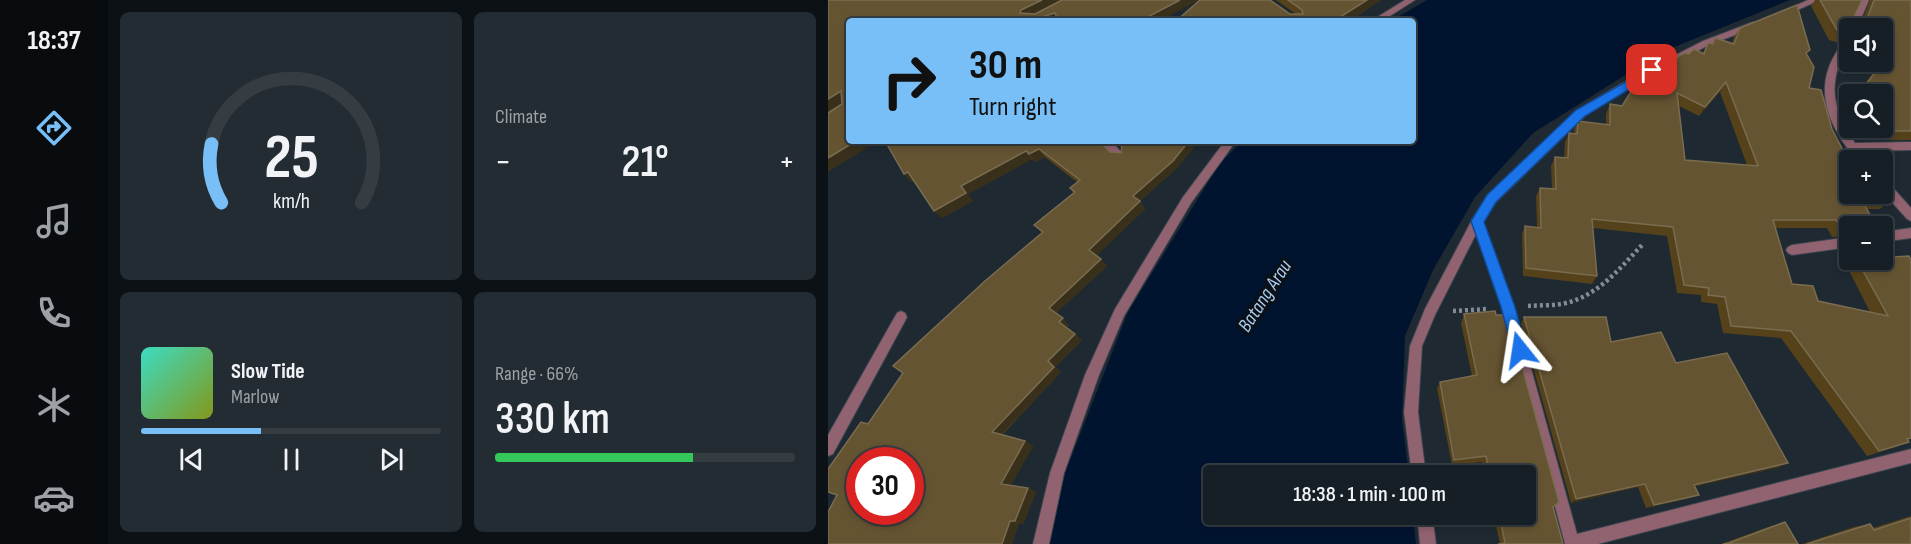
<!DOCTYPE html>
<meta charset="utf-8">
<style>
body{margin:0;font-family:"Sofia Sans Condensed",sans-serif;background:#232c32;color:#f1f3f6;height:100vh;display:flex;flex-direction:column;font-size:22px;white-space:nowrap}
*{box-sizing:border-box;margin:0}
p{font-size:20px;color:#9ea2a7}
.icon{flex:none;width:33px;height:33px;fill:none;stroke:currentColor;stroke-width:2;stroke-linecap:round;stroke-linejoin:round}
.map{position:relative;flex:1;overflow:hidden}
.details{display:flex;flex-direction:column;gap:12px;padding:12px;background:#0c1115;width:720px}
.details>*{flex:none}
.top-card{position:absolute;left:18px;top:18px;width:570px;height:126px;border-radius:6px;box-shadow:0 3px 9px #0003,0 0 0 2px #353d43;background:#78bff7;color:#111;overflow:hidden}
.buttons{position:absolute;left:1011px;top:18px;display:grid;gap:12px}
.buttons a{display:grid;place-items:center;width:54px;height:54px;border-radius:6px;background:#161f26;box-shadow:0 3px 9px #0003,0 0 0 2px #353d43;font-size:30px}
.speed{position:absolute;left:18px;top:447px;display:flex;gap:12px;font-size:30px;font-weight:700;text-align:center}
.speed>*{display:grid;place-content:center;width:78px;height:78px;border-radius:50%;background:#161f26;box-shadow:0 3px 9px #0003,0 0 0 2px #353d43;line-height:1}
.speed .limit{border:9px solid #d22;background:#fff;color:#111}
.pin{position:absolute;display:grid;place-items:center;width:51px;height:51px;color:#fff;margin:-26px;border-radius:12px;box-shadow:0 3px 9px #0006}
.me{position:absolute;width:66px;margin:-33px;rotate:345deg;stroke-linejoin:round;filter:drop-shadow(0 0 4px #0008)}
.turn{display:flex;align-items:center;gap:21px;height:126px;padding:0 24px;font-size:27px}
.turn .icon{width:78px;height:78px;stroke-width:2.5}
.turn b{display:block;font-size:42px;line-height:51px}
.big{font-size:45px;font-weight:600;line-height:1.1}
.details .tile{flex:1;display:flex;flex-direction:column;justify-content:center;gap:9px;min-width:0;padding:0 21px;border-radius:9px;background:#232c32}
.details .dial{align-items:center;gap:0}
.dial svg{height:156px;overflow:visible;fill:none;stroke:#353d43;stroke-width:7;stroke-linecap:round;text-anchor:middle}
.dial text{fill:#f1f3f6;stroke:none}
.song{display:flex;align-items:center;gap:18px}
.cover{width:72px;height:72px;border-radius:9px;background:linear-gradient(135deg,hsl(170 70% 55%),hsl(70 70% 35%))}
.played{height:6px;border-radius:3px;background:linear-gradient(90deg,#78bff7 40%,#353d43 40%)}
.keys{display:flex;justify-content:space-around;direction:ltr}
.heat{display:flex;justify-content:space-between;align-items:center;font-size:33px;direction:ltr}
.charge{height:9px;border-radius:4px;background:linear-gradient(90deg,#34c759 66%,#353d43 0)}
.details .tiles{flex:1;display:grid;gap:12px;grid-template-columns:repeat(2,1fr)}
.trip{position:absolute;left:375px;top:465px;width:333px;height:60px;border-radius:6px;background:#161f26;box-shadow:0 3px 9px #0003,0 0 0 2px #353d43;font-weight:600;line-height:60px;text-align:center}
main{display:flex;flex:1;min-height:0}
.tab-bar{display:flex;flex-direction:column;width:108px;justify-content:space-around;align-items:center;background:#090c0f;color:#9ea2a7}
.tab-bar .icon{width:42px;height:42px}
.tab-bar .on{color:#78bff7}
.tab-bar b{font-size:27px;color:#f1f3f6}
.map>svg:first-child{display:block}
.water{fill:#00132f}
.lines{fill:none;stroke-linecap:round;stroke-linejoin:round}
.street-casing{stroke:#3a454d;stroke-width:2}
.path{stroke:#838c94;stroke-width:4.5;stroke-dasharray:3 3;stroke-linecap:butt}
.street{fill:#91626f;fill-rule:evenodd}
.wall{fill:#55421a;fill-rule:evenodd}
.shaded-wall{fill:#38301a}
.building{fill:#655432;stroke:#796c50;stroke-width:1.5;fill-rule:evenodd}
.route{fill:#1a73e8;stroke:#114b97;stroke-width:1.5}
.labels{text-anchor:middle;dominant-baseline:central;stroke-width:6;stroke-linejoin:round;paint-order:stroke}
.water-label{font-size:20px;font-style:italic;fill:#a9caf2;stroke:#0c1115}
</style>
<main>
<nav class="tab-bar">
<b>18:37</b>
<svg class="icon on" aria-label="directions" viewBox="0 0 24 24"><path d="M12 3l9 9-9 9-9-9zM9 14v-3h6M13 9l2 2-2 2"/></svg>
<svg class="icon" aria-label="music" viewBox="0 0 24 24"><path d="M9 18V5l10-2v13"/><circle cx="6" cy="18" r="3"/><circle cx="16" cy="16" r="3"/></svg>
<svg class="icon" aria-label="phone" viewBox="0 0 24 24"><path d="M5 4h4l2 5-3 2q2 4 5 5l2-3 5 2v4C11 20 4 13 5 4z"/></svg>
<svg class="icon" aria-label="climate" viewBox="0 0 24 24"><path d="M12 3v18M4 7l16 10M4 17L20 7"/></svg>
<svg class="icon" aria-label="car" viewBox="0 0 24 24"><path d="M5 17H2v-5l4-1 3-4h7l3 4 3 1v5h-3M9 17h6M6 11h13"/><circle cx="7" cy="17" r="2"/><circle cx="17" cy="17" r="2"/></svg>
</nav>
<section class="details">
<div class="tiles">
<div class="tile dial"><svg viewBox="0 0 100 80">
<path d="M14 69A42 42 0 1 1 86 69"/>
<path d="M14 69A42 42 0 0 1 9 39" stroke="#78bff7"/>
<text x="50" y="56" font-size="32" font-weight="700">25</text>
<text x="50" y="72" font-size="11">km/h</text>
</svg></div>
<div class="tile"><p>Climate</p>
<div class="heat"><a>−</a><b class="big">21°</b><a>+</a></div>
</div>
<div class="tile">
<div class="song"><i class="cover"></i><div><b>Slow Tide</b><p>Marlow</p></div></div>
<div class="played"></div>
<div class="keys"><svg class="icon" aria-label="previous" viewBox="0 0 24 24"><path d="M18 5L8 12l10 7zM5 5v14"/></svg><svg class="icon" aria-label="pause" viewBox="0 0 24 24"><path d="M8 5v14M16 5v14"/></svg><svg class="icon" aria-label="next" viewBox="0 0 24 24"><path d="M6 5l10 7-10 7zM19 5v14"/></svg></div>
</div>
<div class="tile"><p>Range · 66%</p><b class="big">330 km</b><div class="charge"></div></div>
</div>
</section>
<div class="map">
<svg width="1083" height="544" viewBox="0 0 1083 544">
<rect width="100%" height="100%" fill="#1e2932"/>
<!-- water -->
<path class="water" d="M599,0H962L834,52L705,133L647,197L605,270L577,336L574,420L581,475L386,476V514L585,515L588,544H222L237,473L300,312L392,163L415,141H585V21H563Z"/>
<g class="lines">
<defs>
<g id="street">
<path d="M577,0H587L554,21H543Z"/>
<path d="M980,0H992L958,15H952L951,13Z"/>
<path d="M1033,0H1041L1029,28L1022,30L1020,28Z"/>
<path d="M925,22L928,23V27L881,45L809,82L757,116L668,202L655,222L686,307L749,534L1083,449V463L770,544H737L674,307L648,234L607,315L594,346L590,412L598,476H584L576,412L582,346L597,309L645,218L660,196L749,110L803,78L875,41Z"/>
<path d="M1022,33C1022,49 1015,54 1010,68C1001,95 1011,121 1027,143L1083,142V150L1033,151L1040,160H1029C1008,136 988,102 1001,67C1005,56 1013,45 1019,34Z"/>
<path d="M271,141H283L297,156L296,159H288Z"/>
<path d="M397,141H408L363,203L296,316L271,375L236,473L221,544H205L222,473L257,375L287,309L355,197Z"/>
<path d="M1054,179L1058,180L1083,208V221L1079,219L1054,191Z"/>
<path d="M1083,228V238L1054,242V232Z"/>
<path d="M1022,237V247L964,255L960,253L958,250L960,247L964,245Z"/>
<path d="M73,311L77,313L79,317L77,321L5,454L0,456V435L69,313Z"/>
<path d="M589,514H604L608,544H592Z"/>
</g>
</defs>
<!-- street casing -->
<use href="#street" class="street-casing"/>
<!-- path -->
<g class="path">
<path d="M700,306C712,305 725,306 738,303C771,295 792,268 815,244"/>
<path d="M625,311L660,309"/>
</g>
<!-- street -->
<use href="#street" class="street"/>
</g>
<!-- wall -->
<g class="wall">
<path d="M448,0H553L521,21H348L468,14Z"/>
<path d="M987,0H1034L1026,17L1022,30L1011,43L1001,40L983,6Z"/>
<path d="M1042,0H1083V140H1057L1050,128H1054V94H1032L1030,92L1049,68L1042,64L1044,62H1054V28H1026L1032,22L1034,21Z"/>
<path d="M912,28L979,55L981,88L1022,194L1062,200L1052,209H1039L1022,226V236L1004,237L999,228H947L964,284L990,301L1042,312L1011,251L1022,243V260H1054L1080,440L1068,447L1039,456L953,338L895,333L889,304L873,302V295L849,293L839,236L765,228L769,276L764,284L695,276L694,234L697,226L709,227L708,196L712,188L724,189L723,166L727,157L736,158L737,142L741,133H746V130L750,121L778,125V114L782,104L794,106L861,54H874L880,43L884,44L887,38L904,43L906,37ZM892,92L919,165L857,160L851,106L871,116Z"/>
<path d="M57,141L293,153L294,149L286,141H371L348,169L312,201L317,209L268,256L279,266L228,313L241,325L239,327L254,340L227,367L233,372L174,435L197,441L205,446L183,485L200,488L208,492L195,524L191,523L184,544H0L9,495L40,424L214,233L206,225L245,193L242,188L249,182L217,157L207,162L204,159L140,194L145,201L114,218L106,211L86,181L84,182L76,174Z"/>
<path d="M636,314L725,507L735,544H669L672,543L665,514H698V476H657L654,462L624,465L609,389L612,382L644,376L633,323Z"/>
<path d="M696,317L783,342L848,363L960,463L949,468L867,486L871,495L862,498L818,508L810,487L743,503L693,324Z"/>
<path d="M1083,516V544H974L1026,527L1042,524L1045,528Z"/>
<path d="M957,522L970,544H893L943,526Z"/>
</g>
<!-- shaded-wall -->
<g class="shaded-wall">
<path d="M214,0H236L198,21L192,13L193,10Z"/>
<path d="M352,0H371L332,21H312Z"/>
<path d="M539,0H553L521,21H506Z"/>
<path d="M227,13L231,21H201Z"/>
<path d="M898,82L892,92L871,116L877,107Z"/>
<path d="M13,91L21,99L0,112V99Z"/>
<path d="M28,141H50L0,172V158Z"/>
<path d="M361,141H371L348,169L312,201L317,209L266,258L261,250L305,196Z"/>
<path d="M211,149L217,157L207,162L201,154Z"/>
<path d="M198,151L204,159L140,194L145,201L114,218L106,211L133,186Z"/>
<path d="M80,172L88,180L84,182L76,174Z"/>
<path d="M273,259L279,266L227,314L221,308Z"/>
<path d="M235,318L241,325L238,328L231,322Z"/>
<path d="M247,334L254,340L227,367L233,372L172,436L164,432L220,361Z"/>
<path d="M197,441L205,446L182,487L173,484Z"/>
<path d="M960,463L949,468L858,489L866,485Z"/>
<path d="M817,484L810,487L743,503L748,499Z"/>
<path d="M200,488L208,492L195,524L187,521Z"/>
<path d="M182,521L191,523L184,544H174Z"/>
</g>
<!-- building -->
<g class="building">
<path d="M0,0H214L193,10L192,13L207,14L234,0H352L312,21H230L227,13L201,21H21V141H28L0,158V113L14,104L13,91L0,99Z"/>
<path d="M372,0H442L462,14H475L474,10L460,0H539L506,21H348Z"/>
<path d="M992,0H1034L1026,17L1028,21L1023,28H1022L1019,33L1009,30Z"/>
<path d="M1046,0H1083V131H1067L1054,109V94H1046L1039,83L1058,58L1054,56V49L1056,47L1054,46V28H1031L1032,22L1039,19Z"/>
<path d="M969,5L982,50L978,53L986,67L981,88L993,90L1004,129L1022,164V194H1054V187L1062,200H1034L1048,226H1022V228L1013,229L1008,220H945L964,284L985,286L990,301L1060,316L1029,260H1054V238L1065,257L1081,256L1083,260V438L1079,439L1081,442L1051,451L963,331L903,326L897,297L880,295L881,288L856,285L845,227L764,219L769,276L698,268L697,226L713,228L712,188L728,189L727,157L740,158L741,133L749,134L750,121L782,125V104L794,106L811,79L823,84L851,56L857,53L861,54L866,49L876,54L880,43L885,44L887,38L906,44L912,28ZM898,82L930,166L857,160L849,93L877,107Z"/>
<path d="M57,141H271L282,152L293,153L294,146L290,141H361L345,161L305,196L312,201L261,250L273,259L221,308L235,318L231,322L247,334L220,361L226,367L164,432L197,441L173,484L200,488L187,521H182L174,544H0V512L9,495L0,492V469L33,422L40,424L75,373L65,366L157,281L215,232L206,225L247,192L242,188L252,180L211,149L201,154L198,151L133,186L138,193L106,211L80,172L76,174ZM32,460H82V512H32Z"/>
<path d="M667,311L668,315H680L731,502L725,507L735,544H670L677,543L671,514H698V476H662L658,456L626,460L612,382L649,375L636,314Z"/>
<path d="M696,317H778L783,342L833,332L848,363L899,353L960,463L866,485L871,495L826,505L817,484L748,499Z"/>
<path d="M1083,518V544H979L1042,524L1046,530Z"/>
<path d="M957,522L970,544H895L901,543Z"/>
</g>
<!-- route -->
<path class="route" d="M824,67L830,70L828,73L757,116L668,202L656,222L687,307L699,350L697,355L692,357L686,355L673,307L643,221L659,195L748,110Z"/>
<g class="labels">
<!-- water labels -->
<g class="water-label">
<text transform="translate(437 296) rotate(-57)">Batang Arau</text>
</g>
</g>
</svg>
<div class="buttons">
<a><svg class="icon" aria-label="sound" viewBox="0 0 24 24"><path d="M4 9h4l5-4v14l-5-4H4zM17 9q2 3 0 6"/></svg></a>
<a><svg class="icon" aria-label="search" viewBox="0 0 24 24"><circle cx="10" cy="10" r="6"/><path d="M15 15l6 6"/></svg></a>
<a>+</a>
<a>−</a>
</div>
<div class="speed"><div class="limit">30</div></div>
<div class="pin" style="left:824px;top:70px;background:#d93025"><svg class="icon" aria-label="arrive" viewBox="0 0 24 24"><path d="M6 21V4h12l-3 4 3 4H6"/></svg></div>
<svg class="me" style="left:692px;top:350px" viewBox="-20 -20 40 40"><path d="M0-17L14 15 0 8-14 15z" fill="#1a73e8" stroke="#fff" stroke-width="4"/></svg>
<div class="trip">18:38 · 1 min · 100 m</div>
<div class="top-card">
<div class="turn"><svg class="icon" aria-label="right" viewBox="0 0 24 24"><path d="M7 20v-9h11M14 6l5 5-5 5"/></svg><div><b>30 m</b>Turn right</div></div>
</div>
</div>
</main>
